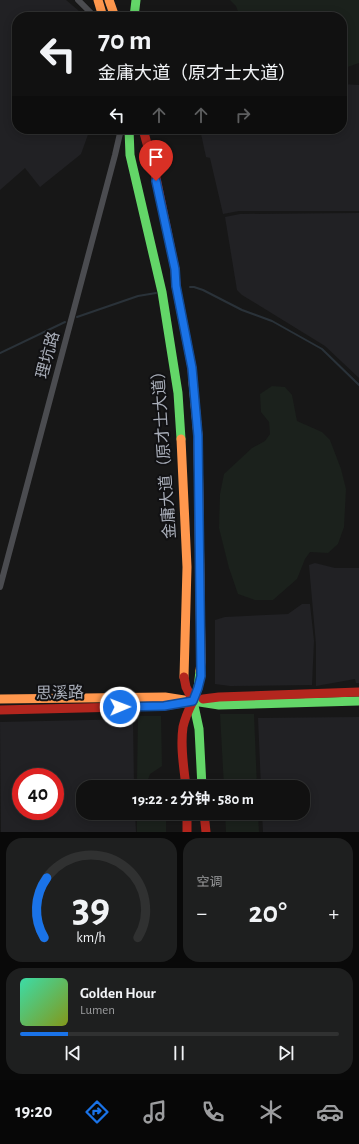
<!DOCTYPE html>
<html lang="zh">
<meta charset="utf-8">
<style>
body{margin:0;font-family:"Alegreya Sans","Noto Sans SC",sans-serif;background:#1e1f1f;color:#f1f3f6;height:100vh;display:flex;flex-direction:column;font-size:15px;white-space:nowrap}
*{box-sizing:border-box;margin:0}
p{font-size:13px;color:#9c9d9f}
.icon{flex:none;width:22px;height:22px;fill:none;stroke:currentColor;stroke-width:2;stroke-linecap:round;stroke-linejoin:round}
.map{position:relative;height:832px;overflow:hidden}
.side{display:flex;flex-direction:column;gap:6px;padding:6px;background:#090909;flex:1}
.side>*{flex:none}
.banner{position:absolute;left:12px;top:12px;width:335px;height:122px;border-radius:16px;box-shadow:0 2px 10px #0003,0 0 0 1px #303131;background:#111;color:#f1f3f6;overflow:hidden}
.speed{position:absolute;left:12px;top:768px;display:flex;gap:8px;font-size:20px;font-weight:700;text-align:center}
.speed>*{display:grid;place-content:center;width:52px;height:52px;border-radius:50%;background:#111;box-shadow:0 2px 10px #0003,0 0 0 1px #303131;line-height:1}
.speed .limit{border:6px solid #d22;background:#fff;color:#111}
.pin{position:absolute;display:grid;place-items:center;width:34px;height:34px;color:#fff;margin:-41px -17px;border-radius:50% 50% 50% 0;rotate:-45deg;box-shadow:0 0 4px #0007}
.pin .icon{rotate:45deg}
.me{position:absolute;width:44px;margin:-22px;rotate:89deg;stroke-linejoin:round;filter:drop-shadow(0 0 3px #0008)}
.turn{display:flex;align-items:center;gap:14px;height:84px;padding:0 20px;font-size:18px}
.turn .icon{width:52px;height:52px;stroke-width:2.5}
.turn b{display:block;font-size:28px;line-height:34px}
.lanes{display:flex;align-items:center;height:38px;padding:0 20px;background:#0003;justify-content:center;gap:20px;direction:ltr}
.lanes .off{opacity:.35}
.big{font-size:30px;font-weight:700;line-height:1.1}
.side .widget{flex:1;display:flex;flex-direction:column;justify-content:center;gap:6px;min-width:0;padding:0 14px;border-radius:16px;background:#1e1f1f}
.side .dial{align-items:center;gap:0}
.dial svg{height:104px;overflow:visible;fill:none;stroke:#303131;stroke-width:7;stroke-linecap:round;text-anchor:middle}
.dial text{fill:#f1f3f6;stroke:none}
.song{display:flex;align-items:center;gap:12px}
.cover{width:48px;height:48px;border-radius:6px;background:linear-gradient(135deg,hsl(160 70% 55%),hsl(70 70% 35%))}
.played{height:4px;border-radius:2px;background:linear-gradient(90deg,#1a73e8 15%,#303131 15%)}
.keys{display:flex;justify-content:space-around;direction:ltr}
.heat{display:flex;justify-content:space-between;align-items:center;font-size:22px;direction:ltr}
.side .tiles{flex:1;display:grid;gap:6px;grid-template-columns:1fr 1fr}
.widget:last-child{grid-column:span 2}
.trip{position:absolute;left:76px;top:780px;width:234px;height:40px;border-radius:16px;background:#111;box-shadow:0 2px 10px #0003,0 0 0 1px #303131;font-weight:700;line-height:40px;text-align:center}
.tab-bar{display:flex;height:64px;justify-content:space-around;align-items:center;background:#070707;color:#9c9d9f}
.tab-bar .icon{width:28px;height:28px}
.tab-bar .active{color:#1a73e8}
.tab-bar b{font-size:18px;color:#f1f3f6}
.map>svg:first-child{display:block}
.built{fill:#212124;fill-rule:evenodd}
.green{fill:#1b211c}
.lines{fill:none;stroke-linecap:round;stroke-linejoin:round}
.stream{stroke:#2a3239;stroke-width:2}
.street{stroke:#4b4c50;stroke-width:6}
.fast{stroke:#63d668;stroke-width:9}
.slow{stroke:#ff974d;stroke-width:9}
.jam{stroke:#b3261e;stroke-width:9}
.route-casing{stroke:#114b97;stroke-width:10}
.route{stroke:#1a73e8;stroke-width:7}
.labels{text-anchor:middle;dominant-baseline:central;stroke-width:4;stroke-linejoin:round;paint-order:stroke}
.street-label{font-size:16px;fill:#a8adb8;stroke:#111113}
</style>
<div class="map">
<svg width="359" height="832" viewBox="0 0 359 832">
<rect width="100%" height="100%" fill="#171717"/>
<!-- built -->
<g class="built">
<path d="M0,0H66L86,17H17V129H90L81,154L40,187L25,168L0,190Z"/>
<path d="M342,84L359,85V211H239L223,214L210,158L206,157L200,129H342Z"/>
<path d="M359,213V378L325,346L242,295L237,290L225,217L240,214Z"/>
<path d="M315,563L335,568H359V683H356L355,679L316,686V645L309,565Z"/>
<path d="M302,604H310L314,641L312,685L230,686L215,684V620L225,617L288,614Z"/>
<path d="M359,717V832H263L262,813H303V787H261L258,718Z"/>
<path d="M133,719L134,787H83V813H135L136,832H1L0,722ZM21,777H55V811H21Z"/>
</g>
<!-- green -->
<g class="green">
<path d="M230,0H359V63L342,69V17H240L236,6Z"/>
<path d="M272,386L285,387L292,395L297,421L322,432L330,440L341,469L346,489L344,527L338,544L328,553L310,552L305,559L297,579L273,600H255L238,594L229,568L219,528L220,494L224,474L252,448L265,441L270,434L269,422L261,412L260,394Z"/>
<path d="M220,714H254L257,787H224Z"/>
<path d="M138,716H161L162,766L150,774L146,785L141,786V781H137Z"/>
<path d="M137,813H164L166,814V832H137Z"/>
<path d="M225,813H258L259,832H226Z"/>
</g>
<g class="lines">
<!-- stream -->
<g class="stream">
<path d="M190,287H194L203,290L242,310L272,321L322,349L359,385"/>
<path d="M77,317L138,296L156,293"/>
<path d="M0,353L65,322"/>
</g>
<!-- street -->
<g class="street">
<path d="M78,0L93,15L98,17"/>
<path d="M122,17L135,14"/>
<path d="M0,587L115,155L121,129"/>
</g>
<!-- fast -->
<g class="fast">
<path d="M134,17L136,0"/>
<path d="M129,129L130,155L162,292L178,393L181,439"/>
<path d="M200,671L198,688L193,701L199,729L202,787"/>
<path d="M183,703L193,701L219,705L359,701"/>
</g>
<!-- slow -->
<g class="slow">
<path d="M98,0L103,17"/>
<path d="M109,0L115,17"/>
<path d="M193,382L198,436L201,662L200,671"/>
<path d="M181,439L187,567L184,677"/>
<path d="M0,699L165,697L184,700"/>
</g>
<!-- jam -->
<g class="jam">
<path d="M143,129L155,173L175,269L176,286L192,368L193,382"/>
<path d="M184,677L186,687L193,701C189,709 185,718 183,727C180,747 184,768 186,787"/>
<path d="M203,699L219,697L359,692"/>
<path d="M0,710L164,706L183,703"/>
<path d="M187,813V832"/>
<path d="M204,813L206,832"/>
</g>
</g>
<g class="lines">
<defs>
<path id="route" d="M120,707L164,706L193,701L198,688L201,676L198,436L192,368L176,286L175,269L156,181"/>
</defs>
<!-- route casing -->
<use href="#route" class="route-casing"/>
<!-- route -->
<use href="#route" class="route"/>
</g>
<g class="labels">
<!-- street labels -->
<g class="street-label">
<text transform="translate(48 355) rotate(-75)">理坑路</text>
<text transform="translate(164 451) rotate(-94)">金庸大道（原才士大道）</text>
<text transform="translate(60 693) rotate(-1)">思溪路</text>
</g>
</g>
</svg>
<div class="speed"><div class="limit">40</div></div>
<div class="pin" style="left:156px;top:181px;background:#d93025"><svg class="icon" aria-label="arrive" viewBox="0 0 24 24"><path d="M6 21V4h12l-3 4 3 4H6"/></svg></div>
<svg class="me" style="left:120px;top:707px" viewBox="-20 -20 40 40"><circle r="17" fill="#1a73e8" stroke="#fff" stroke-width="3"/><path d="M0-11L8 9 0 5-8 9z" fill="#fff"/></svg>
<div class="trip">19:22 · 2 分钟 · 580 m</div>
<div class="banner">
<div class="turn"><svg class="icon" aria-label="left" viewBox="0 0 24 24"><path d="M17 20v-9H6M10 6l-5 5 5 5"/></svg><div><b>70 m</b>金庸大道（原才士大道）</div></div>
<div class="lanes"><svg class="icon" aria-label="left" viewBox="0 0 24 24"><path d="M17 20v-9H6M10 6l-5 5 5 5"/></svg><svg class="icon off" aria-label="ahead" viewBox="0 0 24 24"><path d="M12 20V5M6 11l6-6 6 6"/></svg><svg class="icon off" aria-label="ahead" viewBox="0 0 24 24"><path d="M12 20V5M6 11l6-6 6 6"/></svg><svg class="icon off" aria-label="right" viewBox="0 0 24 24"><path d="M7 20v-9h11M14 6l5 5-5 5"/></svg></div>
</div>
</div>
<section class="side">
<div class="tiles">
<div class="widget dial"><svg viewBox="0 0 100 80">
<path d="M14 69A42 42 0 1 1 86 69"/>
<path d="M14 69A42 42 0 0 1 16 23" stroke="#1a73e8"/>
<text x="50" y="56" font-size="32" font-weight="700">39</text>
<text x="50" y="72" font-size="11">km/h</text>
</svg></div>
<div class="widget"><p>空调</p>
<div class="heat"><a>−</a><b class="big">20°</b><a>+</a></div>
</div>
<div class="widget">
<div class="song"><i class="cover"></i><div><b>Golden Hour</b><p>Lumen</p></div></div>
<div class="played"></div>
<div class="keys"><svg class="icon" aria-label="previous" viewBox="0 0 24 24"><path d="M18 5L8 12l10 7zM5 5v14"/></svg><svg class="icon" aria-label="pause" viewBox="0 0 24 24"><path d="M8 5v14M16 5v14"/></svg><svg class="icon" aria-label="next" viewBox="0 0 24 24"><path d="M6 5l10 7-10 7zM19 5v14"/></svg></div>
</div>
</div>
</section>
<nav class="tab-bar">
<b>19:20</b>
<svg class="icon active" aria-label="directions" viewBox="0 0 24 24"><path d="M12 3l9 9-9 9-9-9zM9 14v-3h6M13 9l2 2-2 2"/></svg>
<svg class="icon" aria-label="music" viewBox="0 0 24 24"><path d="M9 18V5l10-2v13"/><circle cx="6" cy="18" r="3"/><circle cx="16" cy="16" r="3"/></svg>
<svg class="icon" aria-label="phone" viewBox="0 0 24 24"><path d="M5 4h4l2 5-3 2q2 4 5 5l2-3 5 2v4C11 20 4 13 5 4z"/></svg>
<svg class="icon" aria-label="climate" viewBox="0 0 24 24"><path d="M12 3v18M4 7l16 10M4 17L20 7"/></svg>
<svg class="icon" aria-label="car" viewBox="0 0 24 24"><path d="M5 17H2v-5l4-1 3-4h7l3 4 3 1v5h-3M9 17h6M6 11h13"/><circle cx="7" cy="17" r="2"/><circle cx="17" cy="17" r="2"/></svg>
</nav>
